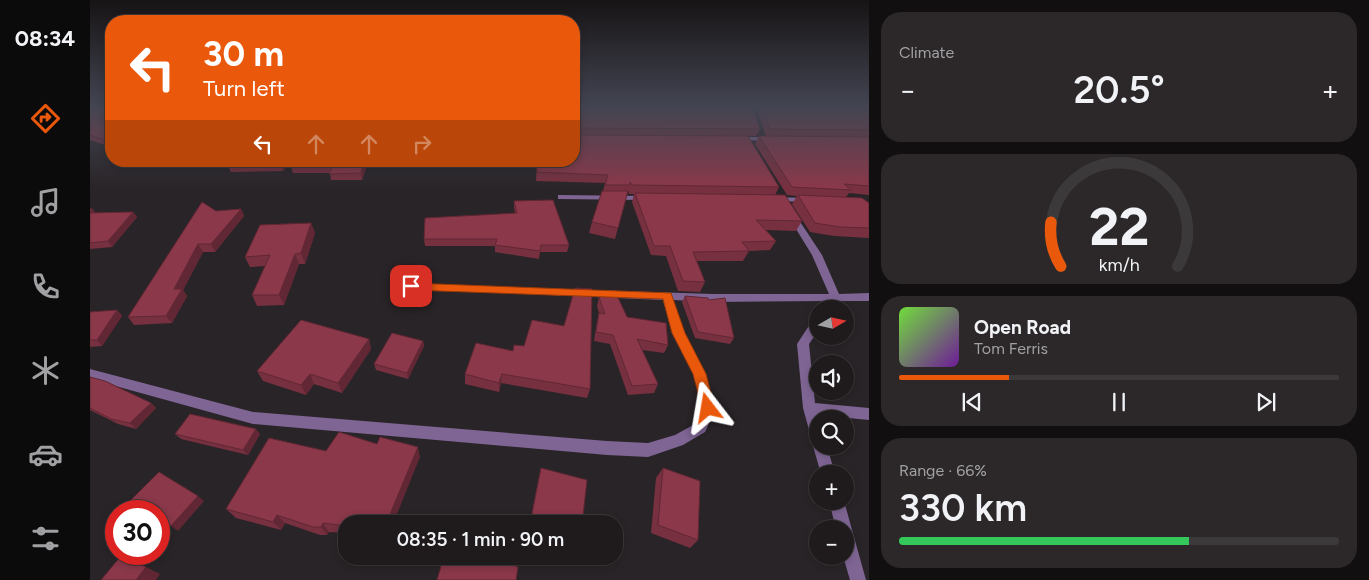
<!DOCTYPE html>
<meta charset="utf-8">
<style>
body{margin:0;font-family:Figtree,sans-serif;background:#2c282a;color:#f1f3f6;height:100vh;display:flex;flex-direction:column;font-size:19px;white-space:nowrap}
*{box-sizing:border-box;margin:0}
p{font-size:16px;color:#a1a1a4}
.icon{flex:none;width:28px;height:28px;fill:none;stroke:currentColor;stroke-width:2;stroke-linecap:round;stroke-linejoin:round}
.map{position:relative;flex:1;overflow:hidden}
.drawer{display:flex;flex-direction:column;gap:12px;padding:12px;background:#110f10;width:500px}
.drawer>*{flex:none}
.guide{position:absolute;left:15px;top:15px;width:475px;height:152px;border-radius:20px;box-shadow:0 2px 8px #0003,0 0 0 1px #3c393b;background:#ea580c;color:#fff;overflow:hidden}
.needle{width:32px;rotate:81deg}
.fabs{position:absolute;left:719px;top:300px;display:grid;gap:10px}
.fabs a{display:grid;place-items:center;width:45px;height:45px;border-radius:50%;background:#1f1b1d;box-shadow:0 2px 8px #0003,0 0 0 1px #3c393b;font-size:25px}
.speed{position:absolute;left:15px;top:500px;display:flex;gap:10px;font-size:25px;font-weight:700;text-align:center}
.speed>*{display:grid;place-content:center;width:65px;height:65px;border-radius:50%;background:#1f1b1d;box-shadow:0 2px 8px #0003,0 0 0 1px #3c393b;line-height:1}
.speed .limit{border:8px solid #d22;background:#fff;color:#111}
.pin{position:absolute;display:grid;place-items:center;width:42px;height:42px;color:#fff;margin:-21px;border-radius:10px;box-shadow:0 2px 8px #0006}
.me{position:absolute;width:55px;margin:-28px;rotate:346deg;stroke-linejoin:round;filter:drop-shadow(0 0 4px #0008)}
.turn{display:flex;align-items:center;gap:18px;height:105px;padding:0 15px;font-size:22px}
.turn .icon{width:65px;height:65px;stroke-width:2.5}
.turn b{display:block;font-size:35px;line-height:42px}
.lanes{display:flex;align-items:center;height:48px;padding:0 15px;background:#0003;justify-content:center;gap:25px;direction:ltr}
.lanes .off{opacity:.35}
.big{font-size:38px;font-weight:600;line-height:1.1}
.drawer .tile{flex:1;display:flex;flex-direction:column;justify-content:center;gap:8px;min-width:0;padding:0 18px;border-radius:20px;background:#2c282a}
.drawer .dial{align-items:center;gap:0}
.dial svg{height:130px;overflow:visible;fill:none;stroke:#3c393b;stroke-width:7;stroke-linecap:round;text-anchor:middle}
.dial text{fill:#f1f3f6;stroke:none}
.song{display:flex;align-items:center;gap:15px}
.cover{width:60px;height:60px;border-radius:8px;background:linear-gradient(135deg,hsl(100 70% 55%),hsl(280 70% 35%))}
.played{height:5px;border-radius:2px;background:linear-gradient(90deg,#ea580c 25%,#3c393b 25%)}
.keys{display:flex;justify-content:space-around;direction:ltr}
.heat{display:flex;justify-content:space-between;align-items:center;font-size:28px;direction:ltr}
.charge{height:8px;border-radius:4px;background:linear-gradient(90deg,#34c759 66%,#3c393b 0)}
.trip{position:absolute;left:248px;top:515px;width:285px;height:50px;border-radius:20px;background:#1f1b1d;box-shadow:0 2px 8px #0003,0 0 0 1px #3c393b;font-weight:600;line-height:50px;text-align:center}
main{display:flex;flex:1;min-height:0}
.dock{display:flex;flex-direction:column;width:90px;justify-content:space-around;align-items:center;background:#0c0b0c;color:#a1a1a4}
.dock .icon{width:35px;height:35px}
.dock .active{color:#ea580c}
.dock b{font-size:22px;color:#f1f3f6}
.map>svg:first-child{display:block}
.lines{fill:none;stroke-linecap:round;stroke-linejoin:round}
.street{fill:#7f6594;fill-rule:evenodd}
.wall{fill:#773040}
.shaded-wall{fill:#612734}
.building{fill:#8a384a;stroke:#612734}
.route{fill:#ea580c;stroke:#983908}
</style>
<main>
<nav class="dock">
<b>08:34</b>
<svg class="icon active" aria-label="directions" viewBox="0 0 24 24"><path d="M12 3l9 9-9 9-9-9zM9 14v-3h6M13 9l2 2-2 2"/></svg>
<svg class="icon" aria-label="music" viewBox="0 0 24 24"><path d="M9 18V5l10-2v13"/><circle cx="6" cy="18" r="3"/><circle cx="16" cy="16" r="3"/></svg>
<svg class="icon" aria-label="phone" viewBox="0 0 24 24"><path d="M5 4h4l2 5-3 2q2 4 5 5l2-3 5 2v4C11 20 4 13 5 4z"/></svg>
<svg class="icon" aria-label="climate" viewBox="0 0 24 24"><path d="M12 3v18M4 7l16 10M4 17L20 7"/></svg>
<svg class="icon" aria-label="car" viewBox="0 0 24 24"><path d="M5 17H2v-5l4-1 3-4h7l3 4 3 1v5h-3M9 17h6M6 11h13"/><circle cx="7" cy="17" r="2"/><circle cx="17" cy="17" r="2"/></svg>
<svg class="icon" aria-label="filters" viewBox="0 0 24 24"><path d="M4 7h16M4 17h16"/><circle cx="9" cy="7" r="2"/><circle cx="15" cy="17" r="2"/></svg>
</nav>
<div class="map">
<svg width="779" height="580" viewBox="0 0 779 580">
<rect width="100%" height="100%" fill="#292427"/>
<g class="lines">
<!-- street -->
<g class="street">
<path d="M680,137L682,138V140L647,141L644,139L647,137Z"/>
<path d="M468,195L555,196L559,198L555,200L471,199H468Z"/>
<path d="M682,197L718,198L722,200L718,202L685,201H682Z"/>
<path d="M699,214H705L732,255L749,294L779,293V301H747L742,309H731L736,301L623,302L583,300L593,333L616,374L624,408L617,428L615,432L593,445L558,457L517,455L163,424L0,379V369L163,412L517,441L558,443L585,435L605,424L612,408L604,374L582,333L573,300L321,289L316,286L317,284L623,294H739L722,255L698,216Z"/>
<path d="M728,317V331L719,344L725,403L779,408V420L728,415L729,419H728V446H737L745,474H731L723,446L725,442L721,437L713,408L707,344L724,318Z"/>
<path d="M739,501H754L776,580H760L753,556H755V529H746Z"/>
</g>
</g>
<!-- wall -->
<g class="wall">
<path d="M0,107H21V147L0,140Z"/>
<path d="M542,107H662L670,129L666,136L485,135L689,187L685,195L712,221L706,231L676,230L686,241L680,250L659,251L653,261H607L615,282L610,292L588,291L576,256L561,255L542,202L544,194H539L538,190L525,239L499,233L502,222L513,191L515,183L446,181L447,161H484V108H543Z"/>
<path d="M666,107H779V195L759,193L756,197L779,203V238L744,236L720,232L702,204L707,196L697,195L665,144L669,136H676Z"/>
<path d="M142,161H201L193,171L141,172L138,165Z"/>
<path d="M278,161L272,180H241L240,173H203L201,167Z"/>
<path d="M357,161H370L369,163Z"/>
<path d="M424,201L479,245L477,252H450L449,259L405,252V246H335L334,239L425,213L424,208Z"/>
<path d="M0,208L5,213L43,212L47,217L22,247L0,249Z"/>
<path d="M151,209L154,216L125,252H113L93,290L97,296L82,323L44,325L38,317L126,211Z"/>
<path d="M221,223L225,233L215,264H209L194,305L167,306L162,295L176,266L160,267L155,257Z"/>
<path d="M595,296L619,300L644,338L640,344L605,338L592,302Z"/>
<path d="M509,297L537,317L578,345L574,353L552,350L568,384L564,393L538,395L520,344L504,341L507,322L509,313L507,306Z"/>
<path d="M27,310L32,316L12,346L0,347V312Z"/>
<path d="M279,339L281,349L252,393L224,384L216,395L173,381L167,371Z"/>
<path d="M333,341L334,346L318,379L286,370L284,364Z"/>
<path d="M386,343L500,389L497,398L411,383L409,392L375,384V374Z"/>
<path d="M0,377L61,403L66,408L46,429L28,424L0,410Z"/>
<path d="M85,434H170L158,455L91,439Z"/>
<path d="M287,444L330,457L256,524V533L239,532L237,535H230L195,523L191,530L146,518L136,509Z"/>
<path d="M573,468L608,540L600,548L561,533L566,478Z"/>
<path d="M449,477L492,524H440Z"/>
</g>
<!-- shaded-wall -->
<g class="shaded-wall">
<path d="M193,161H201L193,171L190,165Z"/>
<path d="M274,161H278L272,180L271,173Z"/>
<path d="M2,208L6,214L0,218V210Z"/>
<path d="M151,209L154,216L125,252L121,244Z"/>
<path d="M43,212L47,217L22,247L18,241Z"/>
<path d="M221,223L225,233L215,264L211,253Z"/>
<path d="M108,244L113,252L93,290L97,296L82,323L76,316L84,289Z"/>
<path d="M205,254L209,264L194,305L189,295Z"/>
<path d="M27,310L32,316L12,346L7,340Z"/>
<path d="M279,339L281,349L252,393L248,383Z"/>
<path d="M333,341L334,346L318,379L317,373Z"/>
<path d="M220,374L224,384L216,395L211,385Z"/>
<path d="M412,374L411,383L409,392V383Z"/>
<path d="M61,403L66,408L46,429L40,423Z"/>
<path d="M166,429L170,434L158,455L153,450Z"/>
<path d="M328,447L330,457L303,524H296Z"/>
<path d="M108,496L114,501L88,531L81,526Z"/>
<path d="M187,515L195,523L191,530L183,522Z"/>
<path d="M233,523L239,532L237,535L231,527Z"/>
<path d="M56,567L70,574L66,580H46Z"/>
</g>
<!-- building -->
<g class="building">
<path d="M0,107H21V142L0,135Z"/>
<path d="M662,107L670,129L485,128L484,132V108Z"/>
<path d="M672,107H779V130L680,129Z"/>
<path d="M484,134L485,135L658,136L689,187L542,185L540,182V185H515L518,175L447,172V161H484Z"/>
<path d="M669,136L779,137V186L754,184L761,190L702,187Z"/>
<path d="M142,161H193L190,165H138Z"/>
<path d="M204,161H274L271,173L239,174L242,167H201Z"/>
<path d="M512,191H538L528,228L502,222Z"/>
<path d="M545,193L695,195L712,221L666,220L686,241L652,242L659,251L603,252L615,282L593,281L580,246H564Z"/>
<path d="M708,195L772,198L779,203V228L750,227L725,223Z"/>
<path d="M463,200L479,245H451L450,251L405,245L407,239H334L335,218L427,213L424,201Z"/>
<path d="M112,202L126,211L151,209L121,244H108L84,289H92L76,316L38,317Z"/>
<path d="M43,212L18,241L0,243V213Z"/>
<path d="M221,223L211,253L205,254L189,295H162L180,255L155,257L170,225Z"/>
<path d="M485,288L502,289L500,389L412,374L409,383L375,374L386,343L423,351L424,345L434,346L442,320L474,326Z"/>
<path d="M525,291L537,317L576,323L578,345L547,339L568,384L542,386L523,335L506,332L509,313L515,314L509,297Z"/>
<path d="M595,296L618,298L619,300L635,298L644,338L608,332Z"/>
<path d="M27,310L7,340H0V312Z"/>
<path d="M211,320L279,339L248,383L220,374L211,385L167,371Z"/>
<path d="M302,333L333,341L317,373L284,364Z"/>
<path d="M0,377L15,381L61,403L40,423L21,419L0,408Z"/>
<path d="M100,414L166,429L153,450L85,434Z"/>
<path d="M249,432L287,444L290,437L328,447L296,524H256V526L233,523L231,527H223L187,515L183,522L136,509L179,438L236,451Z"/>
<path d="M451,468L497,480L492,524H456L441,519Z"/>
<path d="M573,468L610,481L608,540L568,525Z"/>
<path d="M69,472L108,496L81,526L69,518V511H58L41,500Z"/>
<path d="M31,556L56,567L46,580H11Z"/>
<path d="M354,556H395L428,567L426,580H347Z"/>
</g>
<!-- sky -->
<linearGradient id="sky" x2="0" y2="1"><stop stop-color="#171415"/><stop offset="0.57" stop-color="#434552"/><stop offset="1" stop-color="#434552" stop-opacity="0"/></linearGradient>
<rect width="779" height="188" fill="url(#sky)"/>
<!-- route -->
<path class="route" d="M321,283L581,293L595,333L616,374L625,408L623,412L618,414L613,412L603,374L582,333L573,299L321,290L315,286Z"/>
</svg>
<div class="fabs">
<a><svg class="needle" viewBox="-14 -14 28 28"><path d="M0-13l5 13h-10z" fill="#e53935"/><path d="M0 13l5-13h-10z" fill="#a1a1a4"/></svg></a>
<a><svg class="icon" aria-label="sound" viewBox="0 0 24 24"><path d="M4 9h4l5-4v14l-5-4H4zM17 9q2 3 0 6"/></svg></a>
<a><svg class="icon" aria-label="search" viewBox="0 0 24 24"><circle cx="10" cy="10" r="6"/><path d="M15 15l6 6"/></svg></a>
<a>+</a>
<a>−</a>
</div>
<div class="speed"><div class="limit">30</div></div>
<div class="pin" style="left:321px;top:286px;background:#d93025"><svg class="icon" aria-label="arrive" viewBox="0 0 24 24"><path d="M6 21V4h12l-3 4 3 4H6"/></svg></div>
<svg class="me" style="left:618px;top:408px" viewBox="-20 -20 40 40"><path d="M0-17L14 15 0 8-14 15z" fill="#ea580c" stroke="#fff" stroke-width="4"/></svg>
<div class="trip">08:35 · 1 min · 90 m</div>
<div class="guide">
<div class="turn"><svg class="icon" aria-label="left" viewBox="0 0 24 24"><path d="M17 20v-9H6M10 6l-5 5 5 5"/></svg><div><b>30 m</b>Turn left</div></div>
<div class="lanes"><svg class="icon" aria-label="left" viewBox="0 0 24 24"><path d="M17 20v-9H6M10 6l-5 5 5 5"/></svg><svg class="icon off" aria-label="ahead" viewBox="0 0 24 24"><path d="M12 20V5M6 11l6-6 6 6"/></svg><svg class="icon off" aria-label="ahead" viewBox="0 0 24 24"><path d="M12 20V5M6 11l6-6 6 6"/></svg><svg class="icon off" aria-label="right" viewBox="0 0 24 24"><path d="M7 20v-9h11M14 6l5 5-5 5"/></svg></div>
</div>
</div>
<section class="drawer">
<div class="tile"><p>Climate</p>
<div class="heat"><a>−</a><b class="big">20.5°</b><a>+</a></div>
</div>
<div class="tile dial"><svg viewBox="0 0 100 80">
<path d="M14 69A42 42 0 1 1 86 69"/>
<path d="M14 69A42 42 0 0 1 8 42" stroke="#ea580c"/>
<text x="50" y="56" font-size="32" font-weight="700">22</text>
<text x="50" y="72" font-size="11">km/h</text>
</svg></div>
<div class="tile">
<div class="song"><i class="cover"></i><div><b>Open Road</b><p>Tom Ferris</p></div></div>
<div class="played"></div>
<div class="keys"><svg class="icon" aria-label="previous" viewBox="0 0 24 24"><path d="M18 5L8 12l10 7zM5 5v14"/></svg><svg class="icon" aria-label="pause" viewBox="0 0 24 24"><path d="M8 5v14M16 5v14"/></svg><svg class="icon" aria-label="next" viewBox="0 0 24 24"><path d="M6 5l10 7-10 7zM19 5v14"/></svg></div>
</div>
<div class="tile"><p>Range · 66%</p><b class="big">330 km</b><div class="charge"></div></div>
</section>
</main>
